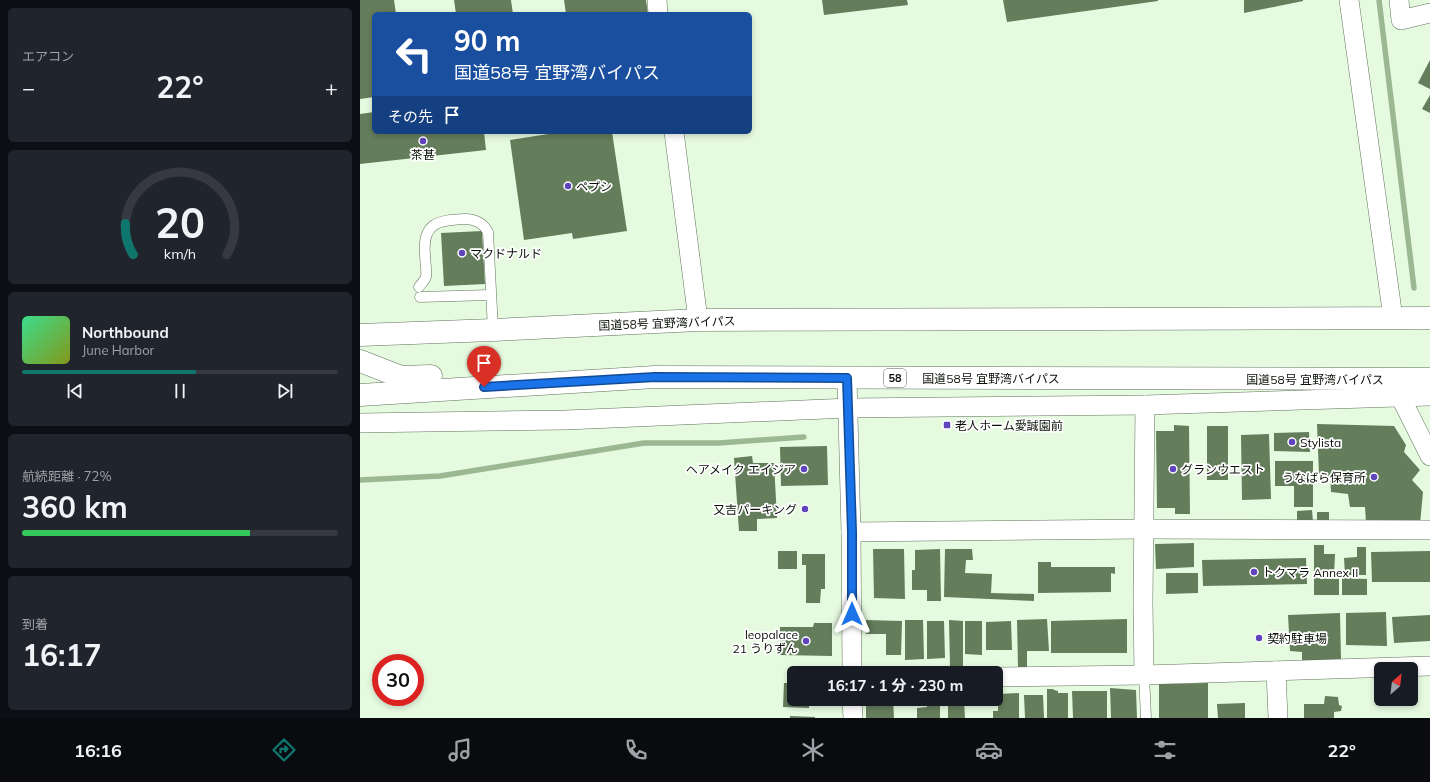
<!DOCTYPE html>
<html lang="ja">
<meta charset="utf-8">
<style>
body{margin:0;font-family:Mulish,"Noto Sans JP",sans-serif;background:#20242c;color:#f1f3f6;height:100vh;display:flex;flex-direction:column;font-size:15px;white-space:nowrap}
*{box-sizing:border-box;margin:0}
p{font-size:13px;color:#9ea1a6}
.icon{flex:none;width:22px;height:22px;fill:none;stroke:currentColor;stroke-width:2;stroke-linecap:round;stroke-linejoin:round}
.map{position:relative;flex:1;overflow:hidden}
.details{display:flex;flex-direction:column;gap:8px;padding:8px;background:#0d0f14;width:360px}
.details>*{flex:none}
.top-card{position:absolute;left:12px;top:12px;width:380px;height:122px;border-radius:6px;box-shadow:0 2px 6px #0003;background:#1a4fa0;color:#fff;overflow:hidden}
.needle{width:26px;rotate:28deg}
.fabs{position:absolute;left:1014px;top:662px;display:grid;gap:8px}
.fabs a{display:grid;place-items:center;width:44px;height:44px;border-radius:6px;background:#171b24;box-shadow:0 2px 6px #0003;font-size:20px}
.speed{position:absolute;left:12px;top:654px;display:flex;gap:8px;font-size:20px;font-weight:700;text-align:center}
.speed>*{display:grid;place-content:center;width:52px;height:52px;border-radius:50%;background:#171b24;box-shadow:0 2px 6px #0003;line-height:1}
.speed .limit{border:6px solid #d22;background:#fff;color:#111}
.pin{position:absolute;display:grid;place-items:center;width:34px;height:34px;color:#fff;margin:-41px -17px;border-radius:50% 50% 50% 0;rotate:-45deg;box-shadow:0 0 4px #0007}
.pin .icon{rotate:45deg}
.me{position:absolute;width:44px;margin:-22px;rotate:0deg;stroke-linejoin:round;filter:drop-shadow(0 0 3px #0008)}
.turn{display:flex;align-items:center;gap:14px;height:84px;padding:0 16px;font-size:18px}
.turn .icon{width:52px;height:52px;stroke-width:2.5}
.turn b{display:block;font-size:28px;line-height:34px}
.then{display:flex;align-items:center;height:38px;padding:0 16px;background:#0003;gap:8px;font-size:15px}
.big{font-size:30px;font-weight:700;line-height:1.1}
.details .tile{flex:1;display:flex;flex-direction:column;justify-content:center;gap:6px;min-width:0;padding:0 14px;border-radius:6px;background:#20242c}
.details .dial{align-items:center;gap:0}
.dial svg{height:104px;overflow:visible;fill:none;stroke:#363941;stroke-width:7;stroke-linecap:round;text-anchor:middle}
.dial text{fill:#f1f3f6;stroke:none}
.song{display:flex;align-items:center;gap:12px}
.cover{width:48px;height:48px;border-radius:6px;background:linear-gradient(135deg,hsl(150 70% 55%),hsl(70 70% 35%))}
.played{height:4px;border-radius:2px;background:linear-gradient(90deg,#0f766e 55%,#363941 55%)}
.keys{display:flex;justify-content:space-around;direction:ltr}
.heat{display:flex;justify-content:space-between;align-items:center;font-size:22px;direction:ltr}
.charge{height:6px;border-radius:3px;background:linear-gradient(90deg,#34c759 72%,#363941 0)}
.trip{position:absolute;left:427px;top:666px;width:216px;height:40px;border-radius:6px;background:#171b24;box-shadow:0 2px 6px #0003;font-weight:700;line-height:40px;text-align:center}
.tabs{display:flex;height:64px;justify-content:space-around;align-items:center;background:#090b0e;color:#9ea1a6}
.tabs .icon{width:28px;height:28px}
.tabs .selected{color:#0f766e}
.tabs b{font-size:18px;color:#f1f3f6}
main{display:flex;flex:1;min-height:0}
.map>svg:first-child{display:block}
.lines{fill:none;stroke-linecap:round;stroke-linejoin:round}
.stream{stroke:#9cb893;stroke-width:5.5}
.building{fill:#647d5b}
.service-casing{stroke:#60725b;stroke-width:11}
.minor-casing{stroke:#60725b;stroke-width:20}
.trunk-casing{stroke:#60725b;stroke-width:23}
.service{stroke:#fff;stroke-width:10}
.minor{stroke:#fff;stroke-width:19}
.trunk{stroke:#fff;stroke-width:22}
.route-casing{stroke:#114b97;stroke-width:10}
.route{stroke:#1a73e8;stroke-width:7}
.poi-dot{fill:#5f44bd;stroke:#fff;stroke-width:1.5}
.labels{text-anchor:middle;dominant-baseline:central;stroke-width:3.5;stroke-linejoin:round;paint-order:stroke}
.shield{fill:#fff;stroke:#545852;stroke-width:1}
.shield-label{font-size:11px;font-weight:bold;fill:#0a1008}
.poi-label{font-size:12px;fill:#0a1008;stroke:#fff;text-anchor:start}
.street-label{font-size:12px;fill:#0a1008;stroke:#fff}
</style>
<main>
<section class="details">
<div class="tile"><p>エアコン</p>
<div class="heat"><a>−</a><b class="big">22°</b><a>+</a></div>
</div>
<div class="tile dial"><svg viewBox="0 0 100 80">
<path d="M14 69A42 42 0 1 1 86 69"/>
<path d="M14 69A42 42 0 0 1 8 45" stroke="#0f766e"/>
<text x="50" y="56" font-size="32" font-weight="700">20</text>
<text x="50" y="72" font-size="11">km/h</text>
</svg></div>
<div class="tile">
<div class="song"><i class="cover"></i><div><b>Northbound</b><p>June Harbor</p></div></div>
<div class="played"></div>
<div class="keys"><svg class="icon" aria-label="previous" viewBox="0 0 24 24"><path d="M18 5L8 12l10 7zM5 5v14"/></svg><svg class="icon" aria-label="pause" viewBox="0 0 24 24"><path d="M8 5v14M16 5v14"/></svg><svg class="icon" aria-label="next" viewBox="0 0 24 24"><path d="M6 5l10 7-10 7zM19 5v14"/></svg></div>
</div>
<div class="tile"><p>航続距離 · 72%</p><b class="big">360 km</b><div class="charge"></div></div>
<div class="tile"><p>到着</p><b class="big">16:17</b></div>
</section>
<div class="map">
<svg width="1070" height="718" viewBox="0 0 1070 718">
<rect width="100%" height="100%" fill="#e6fae0"/>
<g class="lines">
<!-- stream -->
<g class="stream">
<path d="M1019,0L1054,288"/>
<path d="M0,480L80,476L284,443H359L444,437"/>
</g>
</g>
<!-- building -->
<g class="building">
<path d="M0,0H34L36,14H14V97L0,99Z"/>
<path d="M94,0H151L153,14H96Z"/>
<path d="M204,0H286L288,14H206Z"/>
<path d="M462,0H547L548,5L464,15Z"/>
<path d="M643,0H798V1L647,22Z"/>
<path d="M884,0H943V1L884,13Z"/>
<path d="M1070,60V89L1058,83Z"/>
<path d="M1070,95V113L1062,109Z"/>
<path d="M14,112V132H124L126,150L0,164V114Z"/>
<path d="M201,132H252L267,231L213,239L212,233L164,240L150,140Z"/>
<path d="M122,231L125,284L84,286L81,233Z"/>
<path d="M957,424L1034,426L1046,445L1044,452L1060,470L1052,480L1063,492L1060,524L1006,523L1005,507H990L988,494L971,492L970,476L959,475Z"/>
<path d="M814,425L829,426L830,514H815V508H797L796,431H814Z"/>
<rect x="847" y="426" width="21" height="54"/>
<path d="M949,432L950,452L914,451V433Z"/>
<path d="M909,434L911,499L882,500L881,435Z"/>
<path d="M467,446L468,485L421,486L420,447Z"/>
<path d="M392,456L393,463H414L417,518L397,519V531H379L374,458Z"/>
<path d="M915,461H953V507H934V486H915Z"/>
<path d="M952,510L953,522H937V511Z"/>
<rect x="957" y="512" width="12" height="12"/>
<path d="M834,543V567L796,569L795,544Z"/>
<path d="M954,545H964V554H975L974,576L954,575Z"/>
<path d="M997,547H1006V575H985L984,558L997,557Z"/>
<path d="M513,549H544L545,599L514,598Z"/>
<path d="M580,549L581,601H567V590H552V570H555V550Z"/>
<path d="M585,549H612L613,560H606L605,573L632,574L631,593L674,594V601L584,597Z"/>
<rect x="418" y="551" width="19" height="18"/>
<path d="M1070,551V582H1012L1011,552Z"/>
<path d="M442,554H465V589H461L460,603H446V565H442Z"/>
<path d="M946,558L947,584L843,586L842,560Z"/>
<path d="M678,562H691V567H755V574L751,573V592L678,593Z"/>
<path d="M806,573H838V593L806,594Z"/>
<path d="M954,578L979,579V595H954Z"/>
<path d="M982,578L1007,579V595H982Z"/>
<path d="M1026,612L1027,646L986,645V613Z"/>
<path d="M980,613L981,660H942V652L930,651L928,615Z"/>
<path d="M1070,615V641L1034,643L1032,617Z"/>
<path d="M687,619L689,651H667V668H658L657,620Z"/>
<path d="M767,619V653H691V621Z"/>
<path d="M506,620L542,621L541,655H526V634H506Z"/>
<path d="M545,620H563L564,659L545,660Z"/>
<path d="M589,620L603,621V668H590Z"/>
<path d="M567,621H584L585,658L567,659Z"/>
<path d="M605,621H622V655L605,654Z"/>
<path d="M651,621L652,650H626V622Z"/>
<path d="M454,623H472V656L420,655V627H453Z"/>
<path d="M424,683H434V699H458V701L449,702V708L423,707Z"/>
<path d="M848,683V718H799V684Z"/>
<path d="M750,688L776,690L777,718H751Z"/>
<path d="M687,689H693L694,690L698,691V693H708V718H687Z"/>
<path d="M712,691H747V718H713Z"/>
<path d="M659,693V718H633V711H638V694Z"/>
<path d="M664,695H683L684,718H665Z"/>
<path d="M965,696L978,697L979,705L982,706L981,711L974,712V718H944V704H964Z"/>
<path d="M506,699H533L534,718H506Z"/>
<path d="M588,700H604L605,718H588Z"/>
<path d="M567,701H580V718H557V708L567,707Z"/>
<path d="M885,703V718H858L857,704Z"/>
<path d="M430,716L455,717V718H430Z"/>
</g>
<g class="lines">
<defs>
<g id="service">
<path d="M59,287C61,284 65,280 66,277C67,270 65,261 65,255C62,223 78,220 105,219C116,219 123,223 128,232L133,330"/>
<path d="M60,297L130,295"/>
<path d="M784,675L786,718"/>
</g>
<g id="minor">
<path d="M297,0L298,14"/>
<path d="M989,0L1033,318"/>
<path d="M1039,0L1041,20L1070,13"/>
<path d="M314,132L338,320"/>
<path d="M487,378L491,532L492,673"/>
<path d="M1041,398L1070,456"/>
<path d="M0,423L206,420L489,408L785,405L1070,396"/>
<path d="M491,532L785,529L1070,530"/>
<path d="M916,671L918,718"/>
<path d="M784,675L783,603L785,405"/>
<path d="M636,677L784,675L1070,666"/>
<path d="M492,699L493,718"/>
</g>
<g id="trunk">
<path d="M0,335L133,330L338,320L1070,318"/>
<path d="M0,361L41,377L71,376"/>
<path d="M0,395L295,377L1070,379"/>
</g>
</defs>
<!-- service casing -->
<use href="#service" class="service-casing"/>
<!-- minor casing -->
<use href="#minor" class="minor-casing"/>
<!-- trunk casing -->
<use href="#trunk" class="trunk-casing"/>
<!-- service -->
<use href="#service" class="service"/>
<!-- minor -->
<use href="#minor" class="minor"/>
<!-- trunk -->
<use href="#trunk" class="trunk"/>
</g>
<g class="lines">
<defs>
<path id="route" d="M124,387L295,377L487,378L492,532V614"/>
</defs>
<!-- route casing -->
<use href="#route" class="route-casing"/>
<!-- route -->
<use href="#route" class="route"/>
</g>
<!-- markers -->
<g class="poi-dot">
<circle cx="63" cy="141" r="4"/>
<circle cx="208" cy="186" r="4"/>
<circle cx="102" cy="253" r="4"/>
<rect x="583" y="421" width="8" height="8" rx="2"/>
<circle cx="932" cy="442" r="4"/>
<circle cx="444" cy="469" r="4"/>
<circle cx="813" cy="469" r="4"/>
<circle cx="1014" cy="477" r="4"/>
<circle cx="445" cy="509" r="4"/>
<circle cx="894" cy="572" r="4"/>
<circle cx="899" cy="638" r="4"/>
<circle cx="446" cy="641" r="4"/>
</g>
<g class="labels">
<!-- shield labels -->
<rect class="shield" x="524" y="369" width="22" height="18" rx="3"/>
<g class="shield-label">
<text x="535" y="378">58</text>
</g>
<!-- poi labels -->
<g class="poi-label">
<text x="63" y="154" text-anchor="middle">茶甚</text>
<text x="216" y="186">ペプシ</text>
<text x="110" y="253">マクドナルド</text>
<text x="595" y="425">老人ホーム愛誠園前</text>
<text x="940" y="442">Stylista</text>
<text x="436" y="469" text-anchor="end">ヘアメイク エイジア</text>
<text x="821" y="469">グランウエスト</text>
<text x="1006" y="477" text-anchor="end">うなばら保育所</text>
<text x="437" y="509" text-anchor="end">又吉パーキング</text>
<text x="902" y="572">トクマラ Annex II</text>
<text x="438" y="634" text-anchor="end">leopalace<tspan x="438" dy="14">21 うりずん</tspan></text>
<text x="907" y="638">契約駐車場</text>
</g>
<!-- street labels -->
<g class="street-label">
<text transform="translate(307 323) rotate(-2)">国道58号 宜野湾バイパス</text>
<text x="631" y="378">国道58号 宜野湾バイパス</text>
<text x="955" y="379">国道58号 宜野湾バイパス</text>
</g>
</g>
</svg>
<div class="fabs">
<a><svg class="needle" viewBox="-14 -14 28 28"><path d="M0-13l5 13h-10z" fill="#e53935"/><path d="M0 13l5-13h-10z" fill="#9ea1a6"/></svg></a>
</div>
<div class="speed"><div class="limit">30</div></div>
<div class="pin" style="left:124px;top:387px;background:#d93025"><svg class="icon" aria-label="arrive" viewBox="0 0 24 24"><path d="M6 21V4h12l-3 4 3 4H6"/></svg></div>
<svg class="me" style="left:492px;top:614px" viewBox="-20 -20 40 40"><path d="M0-17L14 15 0 8-14 15z" fill="#1a73e8" stroke="#fff" stroke-width="4"/></svg>
<div class="trip">16:17 · 1 分 · 230 m</div>
<div class="top-card">
<div class="turn"><svg class="icon" aria-label="left" viewBox="0 0 24 24"><path d="M17 20v-9H6M10 6l-5 5 5 5"/></svg><div><b>90 m</b>国道58号 宜野湾バイパス</div></div>
<div class="then">その先<svg class="icon" aria-label="arrive" viewBox="0 0 24 24"><path d="M6 21V4h12l-3 4 3 4H6"/></svg></div>
</div>
</div>
</main>
<nav class="tabs">
<b>16:16</b>
<svg class="icon selected" aria-label="directions" viewBox="0 0 24 24"><path d="M12 3l9 9-9 9-9-9zM9 14v-3h6M13 9l2 2-2 2"/></svg>
<svg class="icon" aria-label="music" viewBox="0 0 24 24"><path d="M9 18V5l10-2v13"/><circle cx="6" cy="18" r="3"/><circle cx="16" cy="16" r="3"/></svg>
<svg class="icon" aria-label="phone" viewBox="0 0 24 24"><path d="M5 4h4l2 5-3 2q2 4 5 5l2-3 5 2v4C11 20 4 13 5 4z"/></svg>
<svg class="icon" aria-label="climate" viewBox="0 0 24 24"><path d="M12 3v18M4 7l16 10M4 17L20 7"/></svg>
<svg class="icon" aria-label="car" viewBox="0 0 24 24"><path d="M5 17H2v-5l4-1 3-4h7l3 4 3 1v5h-3M9 17h6M6 11h13"/><circle cx="7" cy="17" r="2"/><circle cx="17" cy="17" r="2"/></svg>
<svg class="icon" aria-label="filters" viewBox="0 0 24 24"><path d="M4 7h16M4 17h16"/><circle cx="9" cy="7" r="2"/><circle cx="15" cy="17" r="2"/></svg>
<b>22°</b>
</nav>
